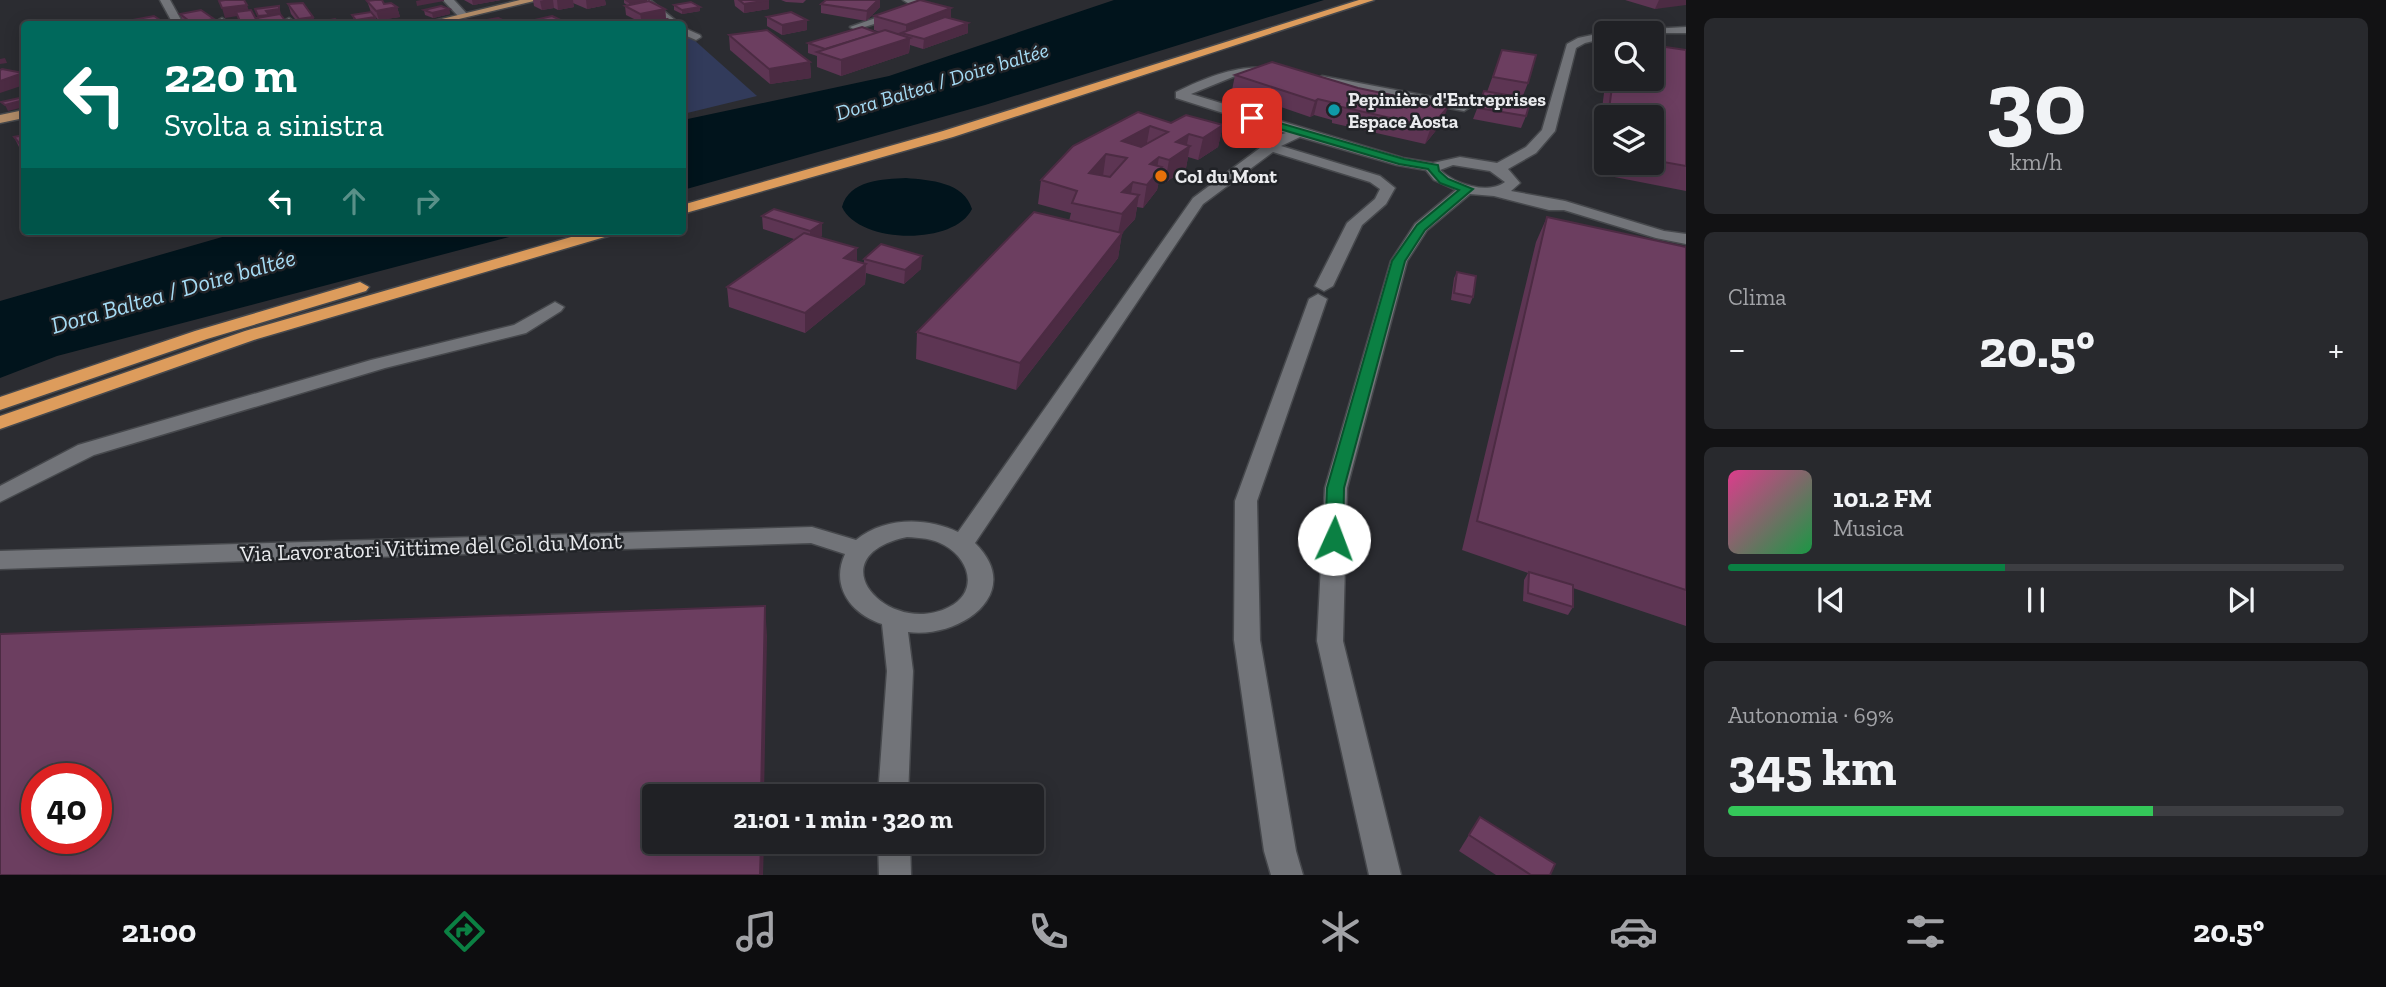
<!DOCTYPE html>
<html lang="it">
<meta charset="utf-8">
<style>
body{margin:0;font-family:"Zilla Slab",serif;background:#28292d;color:#f1f3f6;height:100vh;display:flex;flex-direction:column;font-size:26px;white-space:nowrap}
*{box-sizing:border-box;margin:0}
p{font-size:23px;color:#a2a3a7}
.icon{flex:none;width:38px;height:38px;fill:none;stroke:currentColor;stroke-width:2;stroke-linecap:round;stroke-linejoin:round}
.map{position:relative;flex:1;overflow:hidden}
.panel{display:flex;flex-direction:column;gap:18px;padding:18px;background:#121214;width:700px}
.panel>*{flex:none}
.hud{position:absolute;left:21px;top:21px;width:665px;height:214px;border-radius:7px;box-shadow:0 4px 18px #0003,0 0 0 2px #3d3e42;background:#00695c;color:#fff;overflow:hidden}
.tools{position:absolute;left:1594px;top:21px;display:grid;gap:14px}
.tools a{display:grid;place-items:center;width:70px;height:70px;border-radius:7px;background:#202125;box-shadow:0 4px 18px #0003,0 0 0 2px #3d3e42;font-size:35px}
.speed{position:absolute;left:21px;top:763px;display:flex;gap:14px;font-size:35px;font-weight:700;text-align:center}
.speed>*{display:grid;place-content:center;width:91px;height:91px;border-radius:50%;background:#202125;box-shadow:0 4px 18px #0003,0 0 0 2px #3d3e42;line-height:1}
.speed .limit{border:10px solid #d22;background:#fff;color:#111}
.pin{position:absolute;display:grid;place-items:center;width:60px;height:60px;color:#fff;margin:-30px;border-radius:14px;box-shadow:0 4px 10px #0006}
.me{position:absolute;width:77px;margin:-38px;rotate:2deg;stroke-linejoin:round;filter:drop-shadow(0 0 5px #0008)}
.turn{display:flex;align-items:center;gap:24px;height:147px;padding:0 28px;font-size:32px}
.turn .icon{width:91px;height:91px;stroke-width:2.5}
.turn b{display:block;font-size:49px;line-height:60px}
.lanes{display:flex;align-items:center;height:66px;padding:0 28px;background:#0003;justify-content:center;gap:35px;direction:ltr}
.lanes .off{opacity:.35}
.big{font-size:52px;font-weight:800;line-height:1.1}
.panel .card{flex:1;display:flex;flex-direction:column;justify-content:center;gap:10px;min-width:0;padding:0 24px;border-radius:10px;background:#28292d}
.panel .dial{align-items:center;gap:0}
.dial b{font-size:91px;line-height:1}
.song{display:flex;align-items:center;gap:21px}
.cover{width:84px;height:84px;border-radius:10px;background:linear-gradient(135deg,hsl(330 70% 55%),hsl(140 70% 35%))}
.played{height:7px;border-radius:4px;background:linear-gradient(90deg,#0b8043 45%,#3d3e42 45%)}
.keys{display:flex;justify-content:space-around;direction:ltr}
.heat{display:flex;justify-content:space-between;align-items:center;font-size:38px;direction:ltr}
.charge{height:10px;border-radius:5px;background:linear-gradient(90deg,#34c759 69%,#3d3e42 0)}
.trip{position:absolute;left:642px;top:784px;width:402px;height:70px;border-radius:7px;background:#202125;box-shadow:0 4px 18px #0003,0 0 0 2px #3d3e42;font-weight:800;line-height:70px;text-align:center}
.tab-bar{display:flex;height:112px;justify-content:space-around;align-items:center;background:#0d0d0f;color:#a2a3a7}
.tab-bar .icon{width:49px;height:49px}
.tab-bar .active{color:#0b8043}
.tab-bar b{font-size:32px;color:#f1f3f6}
main{display:flex;flex:1;min-height:0}
.map>svg:first-child{display:block}
.green{fill:#323b5b}
.water{fill:#01141c}
.lines{fill:none;stroke-linecap:round;stroke-linejoin:round}
.minor-casing{stroke:#46484c;stroke-width:3}
.major-casing{stroke:#46484c;stroke-width:3}
.highway-casing{stroke:#46484c;stroke-width:3}
.minor{fill:#727479;fill-rule:evenodd}
.major{fill:#b28c68;fill-rule:evenodd}
.highway{fill:#dd9c5c;fill-rule:evenodd}
.wall{fill:#5d3553;fill-rule:evenodd}
.shaded-wall{fill:#4c2b43}
.building{fill:#6c3e60;stroke:#4c2b43;stroke-width:2;fill-rule:evenodd}
.route{fill:#0b8043;stroke:#07532c;stroke-width:2}
.culture-dot{fill:#0f9aa8;stroke:#212327;stroke-width:2.5}
.food-dot{fill:#e8710a;stroke:#212327;stroke-width:2.5}
.labels{text-anchor:middle;dominant-baseline:central;stroke-width:5;stroke-linejoin:round;paint-order:stroke}
.far-poi-label{font-size:19px;font-weight:bold;fill:#e9eaed;stroke:#212327;text-anchor:start}
.far-water-label{font-size:21px;font-style:italic;fill:#a5dbf4;stroke:#212327}
.street-label{font-size:23px;fill:#e9eaed;stroke:#212327}
.water-label{font-size:24px;font-style:italic;fill:#a5dbf4;stroke:#212327}
</style>
<main>
<div class="map">
<svg width="1686" height="875" viewBox="0 0 1686 875">
<rect width="100%" height="100%" fill="#2b2c31"/>
<!-- green -->
<path class="green" d="M682,31H684L757,96L683,114Z"/>
<!-- water -->
<g class="water">
<path d="M1114,0H1324L985,105L683,190V120L889,76Z"/>
<path d="M906,178C930,180 964,182 972,209C954,246 859,244 842,207C849,180 883,179 906,178Z"/>
<path d="M243,231H532L57,356L0,378V301Z"/>
</g>
<g class="lines">
<defs>
<g id="minor">
<path d="M160,0H170L181,20L180,22H172Z"/>
<path d="M443,0H454L468,15L459,17Z"/>
<path d="M639,0H650L680,24H669Z"/>
<path d="M903,0H917L915,11L855,30L850,27L907,7L908,3Z"/>
<path d="M222,18L230,24H220L217,21Z"/>
<path d="M289,18L297,24H287L284,21Z"/>
<path d="M682,27L700,35L701,37L696,40L682,34Z"/>
<path d="M1686,27V33H1628L1633,30Z"/>
<path d="M1606,32L1610,33H1606V38L1585,43L1576,48L1555,131L1536,153L1508,169L1520,183L1511,191L1565,201L1664,231L1686,234V244L1656,238L1564,210H1549L1494,196L1470,194L1427,230L1407,261L1347,488L1343,641L1401,875H1369L1317,641L1325,488L1391,261L1415,224L1456,190L1434,180L1426,170L1397,165L1300,137L1281,146L1380,176L1395,188L1386,204L1362,225L1333,286L1324,291L1315,286L1347,223L1375,199L1380,189L1370,182L1273,152L1203,204L975,543C1026,593 960,639 908,632L913,671L908,796H878L887,671L882,624C851,614 830,586 845,554L811,543L0,569V551L812,527L856,540C884,517 926,517 958,532L1193,198L1276,136L1286,133L1176,98V92C1211,75 1241,63 1281,69L1285,70V74H1240L1191,94L1403,158L1433,163L1460,157L1497,163L1526,147L1542,130L1567,44L1578,38ZM1453,165L1490,171L1505,182C1487,195 1455,184 1440,170ZM907,537C920,538 932,538 944,545C970,559 979,592 949,607C889,638 814,557 907,537Z"/>
<path d="M1322,76L1464,103L1470,107L1464,111L1318,83L1316,80Z"/>
<path d="M1318,294L1327,299L1257,501L1260,640L1296,851L1303,875H1271L1264,851L1234,640L1235,501L1309,299Z"/>
<path d="M555,302L564,307L561,311L526,333L385,368L94,455L0,502V486L78,445L371,360L514,325Z"/>
<path d="M878,842H910L911,875H879Z"/>
</g>
<g id="major">
<path d="M520,0H538L438,24H421Z"/>
<path d="M24,110V118L0,123V115Z"/>
</g>
<g id="highway">
<path d="M1359,0H1374L953,137L682,214V205L943,131Z"/>
<path d="M592,231H617L615,234L257,339L0,429V416L245,331Z"/>
<path d="M360,282L369,287L366,291L207,339L0,410V397L195,331Z"/>
</g>
</defs>
<!-- minor casing -->
<use href="#minor" class="minor-casing"/>
<!-- major casing -->
<use href="#major" class="major-casing"/>
<!-- highway casing -->
<use href="#highway" class="highway-casing"/>
<!-- minor -->
<use href="#minor" class="minor"/>
<!-- major -->
<use href="#major" class="major"/>
<!-- highway -->
<use href="#highway" class="highway"/>
</g>
<!-- wall -->
<g class="wall">
<path d="M464,0H501L473,5Z"/>
<path d="M533,0H605L606,5L587,9L573,3L574,7L558,10L554,8L542,10L534,6Z"/>
<path d="M624,0H647V2L665,9L666,19L642,23L626,15L625,6L627,5L624,3Z"/>
<path d="M734,0H768L769,9L744,13L735,6Z"/>
<path d="M781,0H806L803,3L786,2Z"/>
<path d="M1625,0H1686L1655,9Z"/>
<path d="M367,1L384,4L397,7L400,17L379,20L375,17L377,22L357,23L354,20L352,15L371,12Z"/>
<path d="M288,4L313,17L315,24H299L291,14Z"/>
<path d="M821,4L880,7L866,21L821,13Z"/>
<path d="M674,5L700,7V11L682,14L674,10Z"/>
<path d="M951,8V18L968,23V33L923,49L910,45L909,53L841,76L817,67V56L808,53V43L880,32L874,30V16Z"/>
<path d="M449,9L450,14L433,18L425,15L424,10Z"/>
<path d="M180,14L216,24H184Z"/>
<path d="M767,17L807,20V30L782,35L767,26Z"/>
<path d="M729,35L810,62L811,78L770,84L730,50Z"/>
<path d="M1502,50L1528,83L1522,98L1526,116L1521,128L1473,119L1484,91L1487,92Z"/>
<path d="M1686,50V191L1594,173L1606,77V79H1652ZM1606,117H1652V163H1606Z"/>
<path d="M1235,75L1442,123L1425,144L1332,123V120L1314,115L1310,117L1232,90Z"/>
<path d="M1138,112L1171,123L1223,125L1218,147L1198,160L1188,157L1186,168L1165,183L1159,181L1157,190L1143,208L1137,207L1135,219L1122,233L1118,258L1016,390L916,359L917,332L1069,221L1071,213L1038,204L1041,180Z"/>
<path d="M24,135V155L20,149L14,137Z"/>
<path d="M774,209L822,236L820,237L857,261L864,263V259L921,269L904,284L866,273L865,284L805,333L729,307L727,287L794,239L763,229L762,216Z"/>
<path d="M1547,217L1686,247V626L1573,588V607L1568,615L1523,601L1524,580L1528,573L1462,550L1536,242Z"/>
<path d="M1457,272L1473,297L1470,304L1451,300L1454,278Z"/>
<path d="M1480,817L1550,875H1496L1459,851Z"/>
</g>
<!-- shaded-wall -->
<g class="shaded-wall">
<path d="M421,0H444V1L417,6L416,1Z"/>
<path d="M472,0H501L473,5Z"/>
<path d="M544,0H553L554,8L542,10L540,1Z"/>
<path d="M557,0H573L574,7L558,10Z"/>
<path d="M586,0H605L606,5L587,9Z"/>
<path d="M647,0L648,5L629,7V2Z"/>
<path d="M769,0V9L744,13V4Z"/>
<path d="M878,0H880V7L866,21L867,11Z"/>
<path d="M1659,0H1686V5L1655,9Z"/>
<path d="M247,5L250,14L225,18L222,8Z"/>
<path d="M279,6L282,18L261,23L258,16L266,11Z"/>
<path d="M397,7L400,17L379,20L376,11Z"/>
<path d="M700,7V11L682,14V10Z"/>
<path d="M951,8V22L906,34V25Z"/>
<path d="M449,9L450,14L433,18L432,13Z"/>
<path d="M665,9L666,19L642,23L640,14Z"/>
<path d="M313,17L315,24H301L299,19Z"/>
<path d="M375,17L377,22L358,24L356,20Z"/>
<path d="M214,19L216,24H192V23Z"/>
<path d="M160,20L161,24H137Z"/>
<path d="M807,20V30L782,35V25Z"/>
<path d="M257,21L258,24H241Z"/>
<path d="M968,23V33L923,49L924,39Z"/>
<path d="M910,38L909,53L841,76V60Z"/>
<path d="M5,58L7,63L0,64V59Z"/>
<path d="M810,62L811,78L770,84L769,69Z"/>
<path d="M23,73L24,77V85L0,93V81Z"/>
<path d="M1318,99L1314,115L1310,117L1315,101Z"/>
<path d="M24,100V107L8,111L5,105Z"/>
<path d="M1448,107L1442,123L1425,144L1431,127Z"/>
<path d="M1223,125L1218,147L1198,160L1203,138Z"/>
<path d="M1150,126L1146,148L1122,141Z"/>
<path d="M1189,134L1186,149L1190,146L1186,168L1165,183L1169,160L1176,142Z"/>
<path d="M24,142V154L19,143Z"/>
<path d="M1106,154L1103,176L1089,173Z"/>
<path d="M1159,157L1156,174L1162,167L1157,190L1143,208L1150,164Z"/>
<path d="M1133,182L1129,205L1122,192Z"/>
<path d="M1139,195L1135,219L1117,238L1122,214Z"/>
<path d="M822,223V236L810,244V231Z"/>
<path d="M1122,233L1118,258L1016,390L1020,363Z"/>
<path d="M857,248V268L844,258Z"/>
<path d="M922,256L921,269L904,284L905,270Z"/>
<path d="M866,264L865,284L805,333V313Z"/>
<path d="M765,606L767,636L764,796H761Z"/>
<path d="M761,842H764L763,875H760Z"/>
</g>
<!-- building -->
<g class="building">
<path d="M225,0H244L247,5L222,8L219,1Z"/>
<path d="M375,0H382L384,4L391,3L397,7L376,11L367,1Z"/>
<path d="M626,0H646L629,2Z"/>
<path d="M739,0H769L744,4Z"/>
<path d="M826,0H878L867,11L821,4Z"/>
<path d="M920,0L951,8L906,25L874,16Z"/>
<path d="M649,1L665,9L640,14L625,6Z"/>
<path d="M691,2L700,7L682,10L674,5Z"/>
<path d="M303,3L313,17L299,19L288,4Z"/>
<path d="M279,6V9L266,11L269,15L258,16L255,9Z"/>
<path d="M441,6L449,9L432,13L424,10Z"/>
<path d="M201,10L214,19L192,23L180,14Z"/>
<path d="M251,10L257,21L241,24L236,12Z"/>
<path d="M371,12L375,17L356,20L352,15Z"/>
<path d="M791,12L807,20L782,25L767,17Z"/>
<path d="M280,14L288,24H262L257,18Z"/>
<path d="M154,16L160,20L137,24H111Z"/>
<path d="M552,16L565,22L554,24H537L530,21Z"/>
<path d="M945,17L968,23L924,39L901,33Z"/>
<path d="M498,18L507,22L496,24H486L481,21Z"/>
<path d="M335,19L342,24H322L319,22Z"/>
<path d="M667,19L677,24H651L648,23Z"/>
<path d="M374,20L379,24H350Z"/>
<path d="M470,22L475,24H456Z"/>
<path d="M862,27L878,33L825,49L808,43Z"/>
<path d="M767,30L810,62L769,69L729,35Z"/>
<path d="M885,30L910,38L841,60L817,52Z"/>
<path d="M1652,45L1686,50V166L1652,160V117H1608L1613,79H1652Z"/>
<path d="M1502,50L1536,55L1528,83L1493,77Z"/>
<path d="M1272,62L1358,88L1448,107L1431,127L1337,106L1339,104L1318,99L1315,101L1235,75Z"/>
<path d="M2,69L23,73L0,81V70Z"/>
<path d="M1484,91L1531,99L1526,116L1478,108Z"/>
<path d="M24,97V100L5,105L1,102Z"/>
<path d="M1138,112L1171,123L1186,115L1223,125L1203,138L1189,134L1176,142L1190,146L1169,160L1159,157L1150,164L1162,167L1147,185L1133,182L1122,192L1139,195L1122,214L1072,203L1077,191L1041,180L1073,146ZM1150,126L1168,132L1141,147L1122,141ZM1106,154L1127,158L1110,177L1089,173Z"/>
<path d="M1606,132V151H1604Z"/>
<path d="M24,135V142L19,143L14,137Z"/>
<path d="M774,209L822,223L810,231L762,216Z"/>
<path d="M1034,212L1122,233L1020,363L917,332Z"/>
<path d="M1547,217L1686,247V590L1477,521Z"/>
<path d="M804,233L857,248L844,258L866,264L805,313L727,287Z"/>
<path d="M881,244L922,256L905,270L864,259Z"/>
<path d="M1457,272L1476,276L1473,297L1454,293Z"/>
<path d="M1529,572L1573,585V607L1528,593Z"/>
<path d="M765,606L761,796H654V842H761L760,875H0V634ZM37,779H96V838H37Z"/>
<path d="M1480,817L1555,864L1550,875H1531L1469,835Z"/>
</g>
<!-- route -->
<path class="route" d="M1252,115L1404,159L1438,165L1439,171L1448,179L1473,189L1425,230L1405,261L1344,488L1343,539L1340,543H1328L1325,539L1327,488L1392,261L1417,225L1459,190L1440,183L1428,169L1399,164L1249,120V116Z"/>
<!-- markers -->
<circle class="culture-dot" cx="1334" cy="110" r="7"/>
<circle class="food-dot" cx="1161" cy="176" r="7"/>
<g class="labels">
<!-- far-poi labels -->
<g class="far-poi-label">
<text x="1348" y="99">Pepinière d'Entreprises<tspan x="1348" dy="22">Espace Aosta</tspan></text>
<text x="1175" y="176">Col du Mont</text>
</g>
<!-- far-water labels -->
<g class="far-water-label">
<text transform="translate(942 81) rotate(-17)">Dora Baltea / Doire baltée</text>
</g>
<!-- street labels -->
<g class="street-label">
<text transform="translate(431 547) rotate(-2)">Via Lavoratori Vittime del Col du Mont</text>
</g>
<!-- water labels -->
<g class="water-label">
<text transform="translate(173 291) rotate(-16)">Dora Baltea / Doire baltée</text>
</g>
</g>
</svg>
<div class="tools">
<a><svg class="icon" aria-label="search" viewBox="0 0 24 24"><circle cx="10" cy="10" r="6"/><path d="M15 15l6 6"/></svg></a>
<a><svg class="icon" aria-label="layers" viewBox="0 0 24 24"><path d="M12 4l9 5-9 5-9-5zM3 14l9 5 9-5"/></svg></a>
</div>
<div class="speed"><div class="limit">40</div></div>
<div class="pin" style="left:1252px;top:118px;background:#d93025"><svg class="icon" aria-label="arrive" viewBox="0 0 24 24"><path d="M6 21V4h12l-3 4 3 4H6"/></svg></div>
<svg class="me" style="left:1334px;top:539px" viewBox="-20 -20 40 40"><circle r="19" fill="#fff"/><path d="M0-13L10 11 0 6-10 11z" fill="#0b8043"/></svg>
<div class="trip">21:01 · 1 min · 320 m</div>
<div class="hud">
<div class="turn"><svg class="icon" aria-label="left" viewBox="0 0 24 24"><path d="M17 20v-9H6M10 6l-5 5 5 5"/></svg><div><b>220 m</b>Svolta a sinistra</div></div>
<div class="lanes"><svg class="icon" aria-label="left" viewBox="0 0 24 24"><path d="M17 20v-9H6M10 6l-5 5 5 5"/></svg><svg class="icon off" aria-label="ahead" viewBox="0 0 24 24"><path d="M12 20V5M6 11l6-6 6 6"/></svg><svg class="icon off" aria-label="right" viewBox="0 0 24 24"><path d="M7 20v-9h11M14 6l5 5-5 5"/></svg></div>
</div>
</div>
<section class="panel">
<div class="card dial"><b>30</b><p>km/h</p></div>
<div class="card"><p>Clima</p>
<div class="heat"><a>−</a><b class="big">20.5°</b><a>+</a></div>
</div>
<div class="card">
<div class="song"><i class="cover"></i><div><b>101.2 FM</b><p>Musica</p></div></div>
<div class="played"></div>
<div class="keys"><svg class="icon" aria-label="previous" viewBox="0 0 24 24"><path d="M18 5L8 12l10 7zM5 5v14"/></svg><svg class="icon" aria-label="pause" viewBox="0 0 24 24"><path d="M8 5v14M16 5v14"/></svg><svg class="icon" aria-label="next" viewBox="0 0 24 24"><path d="M6 5l10 7-10 7zM19 5v14"/></svg></div>
</div>
<div class="card"><p>Autonomia · 69%</p><b class="big">345 km</b><div class="charge"></div></div>
</section>
</main>
<nav class="tab-bar">
<b>21:00</b>
<svg class="icon active" aria-label="directions" viewBox="0 0 24 24"><path d="M12 3l9 9-9 9-9-9zM9 14v-3h6M13 9l2 2-2 2"/></svg>
<svg class="icon" aria-label="music" viewBox="0 0 24 24"><path d="M9 18V5l10-2v13"/><circle cx="6" cy="18" r="3"/><circle cx="16" cy="16" r="3"/></svg>
<svg class="icon" aria-label="phone" viewBox="0 0 24 24"><path d="M5 4h4l2 5-3 2q2 4 5 5l2-3 5 2v4C11 20 4 13 5 4z"/></svg>
<svg class="icon" aria-label="climate" viewBox="0 0 24 24"><path d="M12 3v18M4 7l16 10M4 17L20 7"/></svg>
<svg class="icon" aria-label="car" viewBox="0 0 24 24"><path d="M5 17H2v-5l4-1 3-4h7l3 4 3 1v5h-3M9 17h6M6 11h13"/><circle cx="7" cy="17" r="2"/><circle cx="17" cy="17" r="2"/></svg>
<svg class="icon" aria-label="filters" viewBox="0 0 24 24"><path d="M4 7h16M4 17h16"/><circle cx="9" cy="7" r="2"/><circle cx="15" cy="17" r="2"/></svg>
<b>20.5°</b>
</nav>
